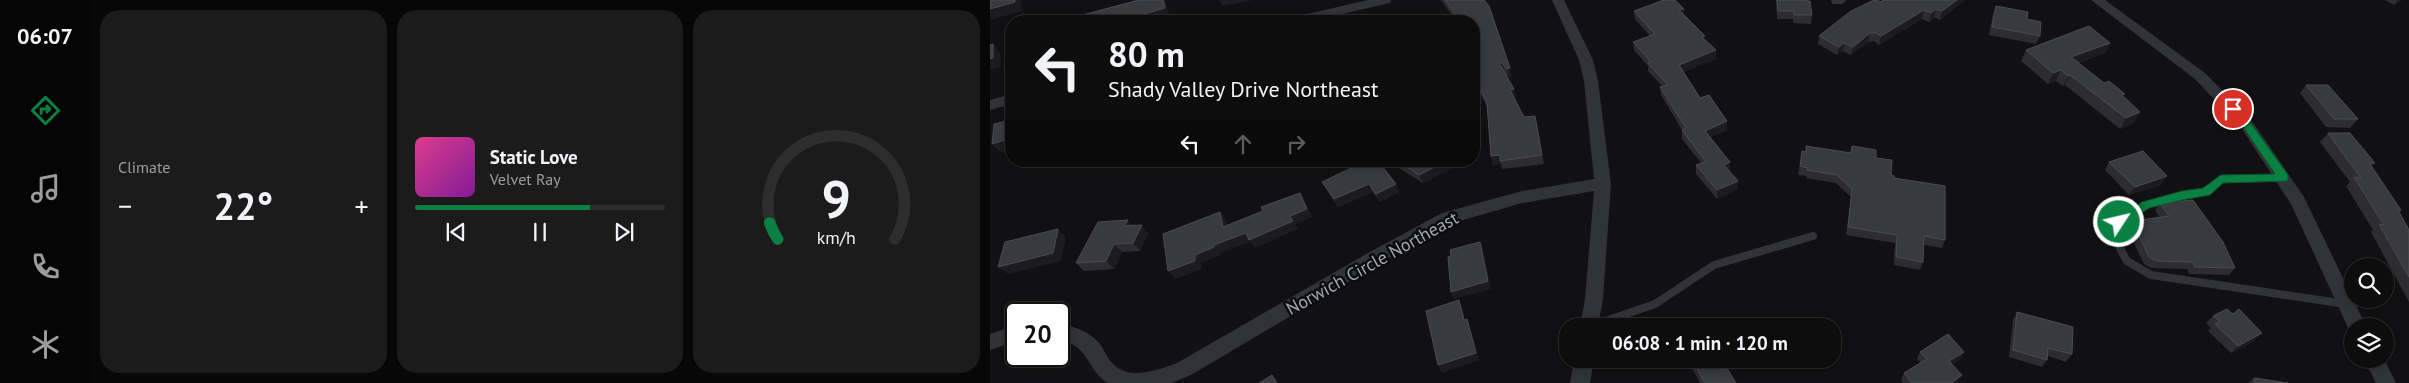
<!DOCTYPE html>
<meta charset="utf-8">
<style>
body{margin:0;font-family:"PT Sans",sans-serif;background:#1b1b1c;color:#f1f3f6;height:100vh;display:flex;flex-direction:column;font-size:19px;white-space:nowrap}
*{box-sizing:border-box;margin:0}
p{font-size:16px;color:#9a9c9e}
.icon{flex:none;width:28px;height:28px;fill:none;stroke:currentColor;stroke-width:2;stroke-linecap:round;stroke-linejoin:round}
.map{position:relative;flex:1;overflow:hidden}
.side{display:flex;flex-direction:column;gap:10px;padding:10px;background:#070708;width:900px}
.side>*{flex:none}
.guide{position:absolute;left:15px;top:15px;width:475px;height:152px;border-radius:20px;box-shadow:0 2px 8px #0003,0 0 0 1px #2d2d2e;background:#0d0d0e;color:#f1f3f6;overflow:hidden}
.fabs{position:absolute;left:1354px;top:258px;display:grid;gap:10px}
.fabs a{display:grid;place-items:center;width:50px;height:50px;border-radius:50%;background:#0d0d0e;box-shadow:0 2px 8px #0003,0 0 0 1px #2d2d2e;font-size:25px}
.speed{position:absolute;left:15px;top:302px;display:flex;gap:10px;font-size:25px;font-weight:700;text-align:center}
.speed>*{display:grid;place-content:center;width:65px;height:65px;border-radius:50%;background:#0d0d0e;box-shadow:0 2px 8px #0003,0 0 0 1px #2d2d2e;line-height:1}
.speed .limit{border:2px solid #111;border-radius:8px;background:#fff;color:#111}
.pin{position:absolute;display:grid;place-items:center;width:42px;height:42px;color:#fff;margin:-21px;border:2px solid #fff;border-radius:50%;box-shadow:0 1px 5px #0007}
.me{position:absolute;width:55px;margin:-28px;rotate:55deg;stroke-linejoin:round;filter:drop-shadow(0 0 4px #0008)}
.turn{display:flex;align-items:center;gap:18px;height:105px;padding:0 20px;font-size:22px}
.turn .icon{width:65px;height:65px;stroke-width:2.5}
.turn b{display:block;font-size:35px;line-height:42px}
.lanes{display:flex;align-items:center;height:48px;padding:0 20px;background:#0003;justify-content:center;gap:25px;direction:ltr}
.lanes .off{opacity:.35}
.big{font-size:38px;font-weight:600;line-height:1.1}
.side .tile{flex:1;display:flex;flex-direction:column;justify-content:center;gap:8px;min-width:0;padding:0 18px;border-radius:20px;background:#1b1b1c}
.side .dial{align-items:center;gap:0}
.dial svg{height:130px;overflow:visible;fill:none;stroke:#2d2d2e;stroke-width:7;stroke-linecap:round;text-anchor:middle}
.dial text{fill:#f1f3f6;stroke:none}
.song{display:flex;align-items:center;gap:15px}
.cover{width:60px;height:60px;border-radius:8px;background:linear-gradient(135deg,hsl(330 70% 55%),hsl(290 70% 35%))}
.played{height:5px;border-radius:2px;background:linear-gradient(90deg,#0b8043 70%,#2d2d2e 70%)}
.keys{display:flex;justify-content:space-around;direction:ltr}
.heat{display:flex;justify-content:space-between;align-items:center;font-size:28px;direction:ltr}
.side .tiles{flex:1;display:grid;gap:10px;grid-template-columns:repeat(3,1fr)}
.trip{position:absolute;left:569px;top:318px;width:282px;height:50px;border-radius:20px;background:#0d0d0e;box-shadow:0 2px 8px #0003,0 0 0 1px #2d2d2e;font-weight:600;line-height:50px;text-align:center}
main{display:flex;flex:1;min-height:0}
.menu{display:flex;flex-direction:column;width:90px;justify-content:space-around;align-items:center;background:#050506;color:#9a9c9e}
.menu .icon{width:35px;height:35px}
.menu .current{color:#0b8043}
.menu b{font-size:22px;color:#f1f3f6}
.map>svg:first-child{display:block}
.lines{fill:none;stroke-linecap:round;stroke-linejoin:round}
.lane{stroke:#323338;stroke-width:8}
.street{fill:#323338;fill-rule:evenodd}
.wall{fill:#2d2d31}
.shaded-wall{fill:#1c1c1f}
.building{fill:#393a3f;stroke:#4a4c52}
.route{fill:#0b8043;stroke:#07532c}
.labels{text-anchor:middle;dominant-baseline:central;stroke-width:5;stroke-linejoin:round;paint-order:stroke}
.street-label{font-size:18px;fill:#a1a8b5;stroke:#0c0c0e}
</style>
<main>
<nav class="menu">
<b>06:07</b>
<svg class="icon current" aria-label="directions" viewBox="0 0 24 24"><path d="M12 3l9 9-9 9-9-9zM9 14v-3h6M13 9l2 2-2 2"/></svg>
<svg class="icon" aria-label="music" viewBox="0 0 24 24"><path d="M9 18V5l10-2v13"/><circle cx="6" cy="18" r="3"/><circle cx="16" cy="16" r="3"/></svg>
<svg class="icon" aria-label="phone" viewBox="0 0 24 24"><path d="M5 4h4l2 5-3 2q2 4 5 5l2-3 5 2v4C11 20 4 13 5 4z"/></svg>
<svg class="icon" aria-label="climate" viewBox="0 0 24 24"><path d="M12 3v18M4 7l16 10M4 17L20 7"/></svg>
</nav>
<section class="side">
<div class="tiles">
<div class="tile"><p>Climate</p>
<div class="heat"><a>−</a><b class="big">22°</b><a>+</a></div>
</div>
<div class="tile">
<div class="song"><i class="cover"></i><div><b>Static Love</b><p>Velvet Ray</p></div></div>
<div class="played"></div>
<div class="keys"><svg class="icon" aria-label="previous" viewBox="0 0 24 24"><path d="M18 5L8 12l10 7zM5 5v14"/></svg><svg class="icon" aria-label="pause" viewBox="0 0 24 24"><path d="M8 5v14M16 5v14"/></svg><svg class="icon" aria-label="next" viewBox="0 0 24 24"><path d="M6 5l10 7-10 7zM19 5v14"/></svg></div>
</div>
<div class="tile dial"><svg viewBox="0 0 100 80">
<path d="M14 69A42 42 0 1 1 86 69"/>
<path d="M14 69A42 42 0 0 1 9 59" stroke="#0b8043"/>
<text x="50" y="56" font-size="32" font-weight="700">9</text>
<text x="50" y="72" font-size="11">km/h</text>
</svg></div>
</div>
</section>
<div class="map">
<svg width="1419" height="383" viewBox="0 0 1419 383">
<rect width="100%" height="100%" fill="#111113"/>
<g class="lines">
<!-- lane -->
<g class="lane">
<path d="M1293,178L1231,179L1216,192L1192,195L1156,205L1129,223L1124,237L1137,261L1161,275L1356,304"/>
<path d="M601,326L665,304L724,265L823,236"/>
</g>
<!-- street -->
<g class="street">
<path d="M378,0H401L400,3L321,21H298L300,18Z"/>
<path d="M562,0H574L603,60L608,81L621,184L613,299L608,326H590L595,299L604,191L532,203L463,223L390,263L201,375L181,383H118C96,370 100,345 69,340V324C85,326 103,333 112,347C116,354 120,363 128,368C144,379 171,369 187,363L378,253L452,213L532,191L604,179L594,81L589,60Z"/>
<path d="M841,0H857L852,4H842Z"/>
<path d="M1101,0H1115L1215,73L1262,121L1314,197L1376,326H1362V332H1360L1301,204L1252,129L1205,79Z"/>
<path d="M21,94V104L0,110V100Z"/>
<path d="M26,325V341L0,350V334Z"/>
<path d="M584,359H604L600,383H580Z"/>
<path d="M1374,359H1394L1406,383H1386Z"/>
</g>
</g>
<!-- wall -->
<g class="wall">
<path d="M451,0H494L522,76L519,78L514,71L526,97L524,98L534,117L547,124L554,164L512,169L511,164L503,165L501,156L497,107L488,88L486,80L490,39L484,30V21H466Z"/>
<path d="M786,0H817L822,15L821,24L803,23V19H787Z"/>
<path d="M893,0H975L950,20L944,17L939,22L932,19L889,45L884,41L878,42L861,55L853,51L847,55L828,44L829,36Z"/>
<path d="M1395,0H1412L1404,5Z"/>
<path d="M1006,6L1037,19L1050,36L1046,44L999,35L1003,14Z"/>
<path d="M694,9V15L715,40L726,50V59L693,72L710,98L737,121V130L720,137L740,170L739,171L748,181V189L727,199L706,174V165L711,163L692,139V130L671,95L670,87L672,86L658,71V66L644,50L643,42L660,36L645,19L644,11Z"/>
<path d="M1120,43L1115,53L1089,63L1114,83L1133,96L1144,123L1130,129L1075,85L1073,86L1066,81L1058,84L1031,61L1036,50Z"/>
<path d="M1316,85L1368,119L1360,128L1336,127L1310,93Z"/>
<path d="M1338,133L1385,163L1382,166L1411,210L1409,212L1419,230V302L1381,232L1383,230L1356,186L1360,182L1330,142Z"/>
<path d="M862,146L886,158L904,178L955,240L952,248L934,245L933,262L930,270L904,265L905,243L856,235L861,197L846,183L816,178L817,176L808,175L812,151L860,153Z"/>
<path d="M376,161L409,192L390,202L383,192L348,207L332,182Z"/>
<path d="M402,161H469L470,164L433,183L404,165Z"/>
<path d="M1119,162L1177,176L1171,185L1139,195L1115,170Z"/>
<path d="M1170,203L1245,268L1239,275L1199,274L1197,269L1161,268L1154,264L1137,229L1142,221L1170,218L1165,210Z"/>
<path d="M143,226L158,233L150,251L132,252L124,269L94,271L86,263Z"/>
<path d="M1027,312L1082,354L1076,362L1058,356L1057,360L1052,367L1019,357L1023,320Z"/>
<path d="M1223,316L1264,341L1241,353L1218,331L1221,328L1216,323Z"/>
<path d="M930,352L971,359L962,364L968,382L967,383H913L911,380L914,373L931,363L927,359Z"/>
<path d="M702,360L746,383H710L702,368Z"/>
<path d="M1264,378L1298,383H1258Z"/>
</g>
<!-- shaded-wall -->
<g class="shaded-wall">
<path d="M25,0H31L32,11L0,20V9Z"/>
<path d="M173,0H175L180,17L164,21H136V19Z"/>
<path d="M229,0H264L232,6Z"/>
<path d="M967,0H975L950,20L952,11Z"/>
<path d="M1408,0H1412L1404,5Z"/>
<path d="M694,9V17L689,10Z"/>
<path d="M946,9L944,17L939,22L941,13Z"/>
<path d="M934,10L932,19L889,45L891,36Z"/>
<path d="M475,13L477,21H468L466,16Z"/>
<path d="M880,33L878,42L861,55L863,47Z"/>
<path d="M854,43L853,51L847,55L849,47Z"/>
<path d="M1120,43L1115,53L1076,67L1081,57Z"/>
<path d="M3,44L10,53L11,67L0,70V59Z"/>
<path d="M726,50V59L689,74V65Z"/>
<path d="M509,63H512L514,71L511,72Z"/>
<path d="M520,68L522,76L519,78L517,69Z"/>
<path d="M1071,70L1066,81L1058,84L1063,73Z"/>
<path d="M1080,75L1075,85L1073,86L1078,76Z"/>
<path d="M524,89L526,97L522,98L520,90Z"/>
<path d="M1150,112L1144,123L1130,129L1136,118Z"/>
<path d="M737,121V130L715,139V131Z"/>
<path d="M21,138V149L10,152L2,144Z"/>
<path d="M510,155L511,164L503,165L501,156Z"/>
<path d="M456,161H469L470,164L433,183L429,175Z"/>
<path d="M740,162V170L734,173V165Z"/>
<path d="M1177,176L1171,185L1139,195L1145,187Z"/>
<path d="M748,181V189L727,199V190Z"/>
<path d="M379,184L383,192L348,207L344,199Z"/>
<path d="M406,184L409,192L390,202L386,194Z"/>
<path d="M310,193L322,217L306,224L308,229L265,248L260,242L230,253L231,255L211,263L212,269L185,279L178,271L205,255L224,245L300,216Z"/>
<path d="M230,212L236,220L239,235L233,227Z"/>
<path d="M138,220L145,228L134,226Z"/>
<path d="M152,225L158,233L150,251L143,243Z"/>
<path d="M68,229L76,237L71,261L18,274L8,267Z"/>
<path d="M490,242L493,250L501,289L464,299L461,292Z"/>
<path d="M124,244L132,252L124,269L116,261Z"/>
<path d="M469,300L472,308L477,328L474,320Z"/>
<path d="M477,319L480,327L489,360L452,373L448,365Z"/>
<path d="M1272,333L1264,341L1241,353L1248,346Z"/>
<path d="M974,352L971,359L956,368L959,361Z"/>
<path d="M972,375L967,383H961Z"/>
</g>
<!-- building -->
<g class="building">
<path d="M0,0H25V2L0,9Z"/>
<path d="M149,0H173L175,8L136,19V21H70Z"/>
<path d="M455,0H494L499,6L520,68L517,69L512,63H509L524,89L520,90L534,117L545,116L552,155L510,161V155L501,156L497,103L486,80L484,72V41L493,37L484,25V21H481L475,13L466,16Z"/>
<path d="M674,0H685L694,9L689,10L715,36L712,37L726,50L689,65L710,98L719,95L737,121L715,131L740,162L734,165L748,181L727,190L706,165L716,162L692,130L696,128L670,87L678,85L658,63L660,62L658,58L643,42L665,34L644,11Z"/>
<path d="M787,0H817V1H820L822,15H804V11H788Z"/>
<path d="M884,0H887L891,2L893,0H967L952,11L946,9L941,13L934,10L891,36L886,33H880L863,47L854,43L849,47L829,36L861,11Z"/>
<path d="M1006,6L1038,12L1037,19L1051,22L1050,36L1002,27Z"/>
<path d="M395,18L399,21H389Z"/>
<path d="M1099,26L1120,43L1081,57L1114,83L1119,81L1135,94L1132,95L1150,112L1136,118L1080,75L1078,76L1071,70L1063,73L1036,50Z"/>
<path d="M3,44V58L0,59V45Z"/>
<path d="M1316,85H1338L1368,119H1344Z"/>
<path d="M21,120V142V138L2,144L4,124Z"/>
<path d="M1338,133H1360L1385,163H1379L1411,210H1408L1419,230V277L1389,224L1394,225L1364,177L1371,178Z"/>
<path d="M816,146L861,153L862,146L886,150V158L902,160L901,175L904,176V178L955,186V240L934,236L933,262L906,257L907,235L858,227L862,189L847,175L817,170L818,168L810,166L812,151L816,152Z"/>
<path d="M1153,151L1177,176L1145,187L1119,162Z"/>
<path d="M376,161H383L385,164L389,162L406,184L386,194L379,184L344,199L332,182Z"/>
<path d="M408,161H456L429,175Z"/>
<path d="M310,193L317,209L300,216L303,221L259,240L256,233L224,245V247L205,255V261L178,271L173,234L230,212L233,227L273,211L271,207Z"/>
<path d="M1203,200L1233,242L1245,268L1205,267L1202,262L1166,261L1159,257L1142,221L1179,216L1170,203Z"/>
<path d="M138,220L134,226L152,225L143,243L124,244L116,261L86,263L108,222Z"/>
<path d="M68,229L63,253L8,267L15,242Z"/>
<path d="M490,242L498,281L461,292L458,257L461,256L460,250Z"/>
<path d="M469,300L474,320L477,319L486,353L448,365L436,311Z"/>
<path d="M1237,309L1243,314L1249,309L1272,333L1248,346L1225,324L1230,321L1223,316Z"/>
<path d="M1027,312L1083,327L1082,354L1058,348L1057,360L1023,350Z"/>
<path d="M958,334L974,352L959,361L972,375L961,383H922L914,373L937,359L930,352Z"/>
<path d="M705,359H731L746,383H715L702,360Z"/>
<path d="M282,375L287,383H269Z"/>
<path d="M1264,378L1298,383H1265Z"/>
</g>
<!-- route -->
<path class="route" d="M1243,106L1260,122L1298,175V181L1233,183L1220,195L1192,200L1159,208L1133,226H1125V219L1152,202L1192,191L1213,188L1231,175L1285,174L1253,127L1239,112V107Z"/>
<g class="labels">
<!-- street labels -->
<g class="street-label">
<text transform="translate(382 263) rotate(-29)">Norwich Circle Northeast</text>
</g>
</g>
</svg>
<div class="fabs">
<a><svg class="icon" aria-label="search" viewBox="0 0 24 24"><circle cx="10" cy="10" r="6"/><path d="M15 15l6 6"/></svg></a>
<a><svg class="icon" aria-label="layers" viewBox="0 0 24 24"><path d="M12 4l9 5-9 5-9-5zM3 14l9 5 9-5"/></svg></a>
</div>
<div class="speed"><div class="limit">20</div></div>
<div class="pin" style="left:1243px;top:109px;background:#d93025"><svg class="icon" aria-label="arrive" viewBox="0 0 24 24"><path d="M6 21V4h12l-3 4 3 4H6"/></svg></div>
<svg class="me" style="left:1129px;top:222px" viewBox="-20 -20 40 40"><circle r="17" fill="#0b8043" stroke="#fff" stroke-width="3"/><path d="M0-11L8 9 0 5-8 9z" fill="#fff"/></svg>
<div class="trip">06:08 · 1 min · 120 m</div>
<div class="guide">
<div class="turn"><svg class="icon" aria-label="left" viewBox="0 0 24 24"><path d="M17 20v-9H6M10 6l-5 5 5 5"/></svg><div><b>80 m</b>Shady Valley Drive Northeast</div></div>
<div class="lanes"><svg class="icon" aria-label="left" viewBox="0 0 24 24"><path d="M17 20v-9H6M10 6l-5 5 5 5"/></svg><svg class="icon off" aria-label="ahead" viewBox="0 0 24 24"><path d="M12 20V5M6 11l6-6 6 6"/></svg><svg class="icon off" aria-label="right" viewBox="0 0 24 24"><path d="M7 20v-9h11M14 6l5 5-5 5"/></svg></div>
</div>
</div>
</main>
